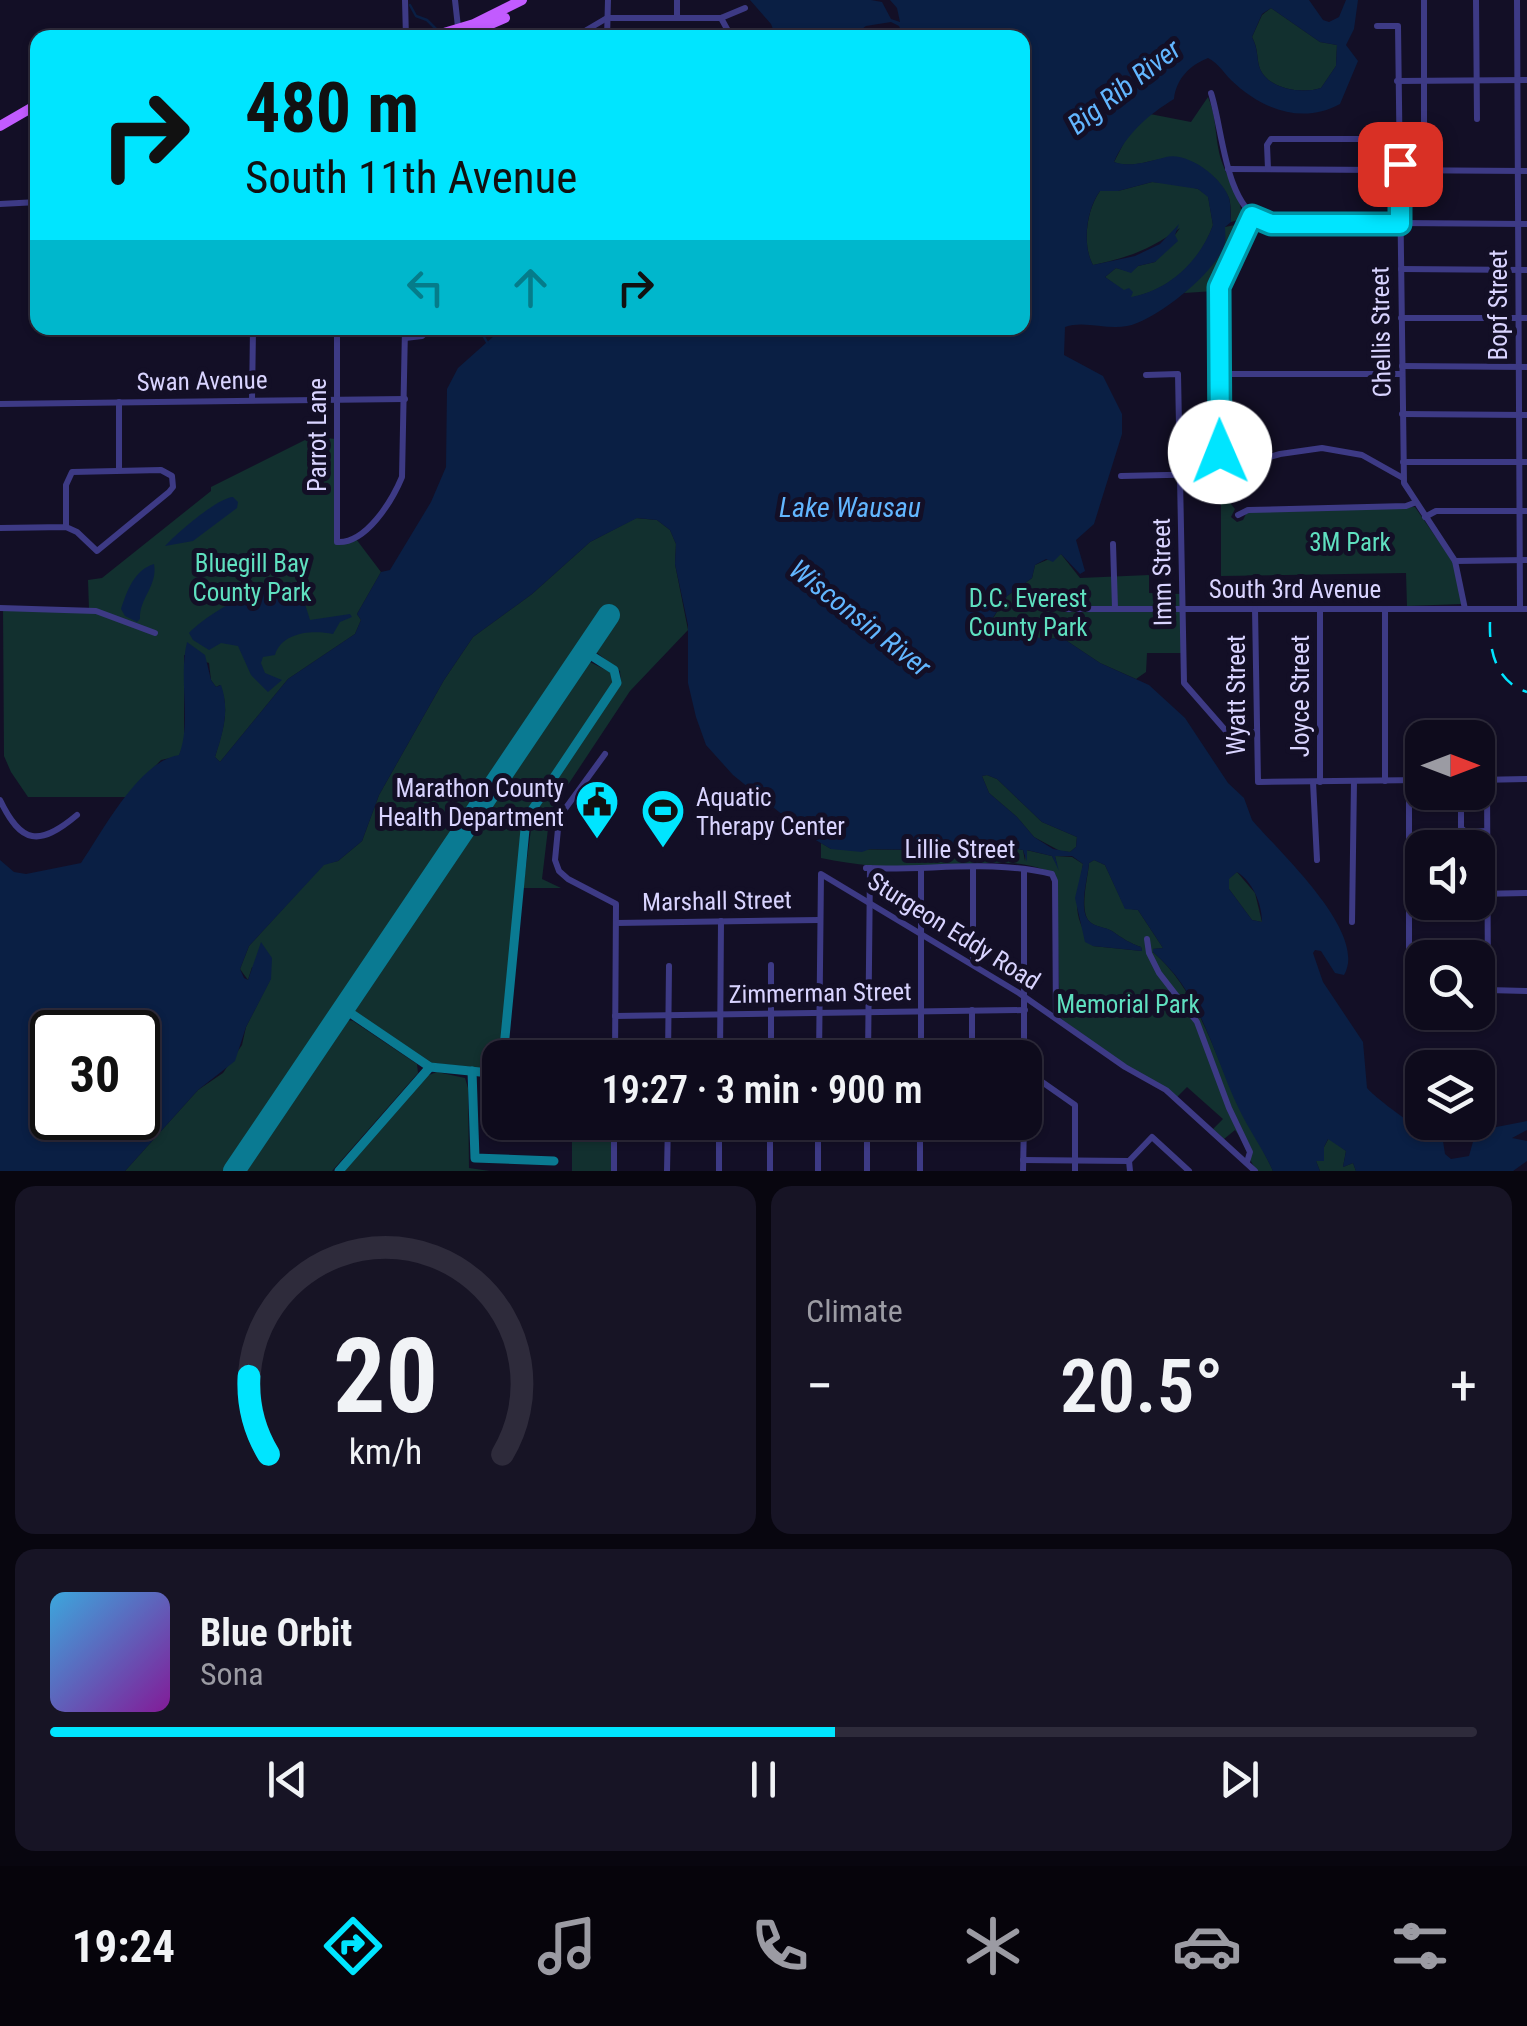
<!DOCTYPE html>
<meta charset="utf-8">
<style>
body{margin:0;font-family:"Roboto Condensed",sans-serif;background:#171425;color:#f1f3f6;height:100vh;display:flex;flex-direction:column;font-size:38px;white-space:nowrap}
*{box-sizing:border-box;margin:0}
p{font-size:32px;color:#9b9ba3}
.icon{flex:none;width:55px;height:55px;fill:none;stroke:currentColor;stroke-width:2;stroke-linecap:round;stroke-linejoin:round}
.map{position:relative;height:1171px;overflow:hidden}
.sheet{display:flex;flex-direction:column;gap:15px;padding:15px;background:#08060f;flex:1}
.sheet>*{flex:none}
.guide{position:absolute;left:30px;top:30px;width:1000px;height:305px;border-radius:20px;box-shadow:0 2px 8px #0004,0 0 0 2px #2e2b3b;background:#00e5ff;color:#111;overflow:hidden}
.needle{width:65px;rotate:90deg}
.buttons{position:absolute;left:1405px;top:720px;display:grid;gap:20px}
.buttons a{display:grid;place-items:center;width:90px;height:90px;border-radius:20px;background:#0e0b1c;box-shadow:0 2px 8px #0004,0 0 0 2px #2e2b3b;font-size:50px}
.speed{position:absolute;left:30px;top:1010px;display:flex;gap:20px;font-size:50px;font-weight:700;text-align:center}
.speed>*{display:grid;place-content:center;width:130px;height:130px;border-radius:50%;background:#0e0b1c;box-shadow:0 2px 8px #0004,0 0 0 2px #2e2b3b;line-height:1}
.speed .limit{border:5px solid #111;border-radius:15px;background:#fff;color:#111}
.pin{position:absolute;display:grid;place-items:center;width:85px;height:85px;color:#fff;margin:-42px;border-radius:20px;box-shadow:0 5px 15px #0006}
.me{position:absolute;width:110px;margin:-55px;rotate:359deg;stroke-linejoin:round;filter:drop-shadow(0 0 8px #0008)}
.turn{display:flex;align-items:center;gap:35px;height:210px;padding:0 50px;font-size:45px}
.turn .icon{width:130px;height:130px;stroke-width:2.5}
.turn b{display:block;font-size:70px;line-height:85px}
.lanes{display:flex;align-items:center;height:95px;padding:0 50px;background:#0003;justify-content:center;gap:50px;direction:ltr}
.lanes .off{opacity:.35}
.big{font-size:75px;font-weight:600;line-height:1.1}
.sheet .tile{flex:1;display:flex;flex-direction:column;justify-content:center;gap:15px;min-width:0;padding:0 35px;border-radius:20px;background:#171425}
.sheet .dial{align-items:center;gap:0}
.dial svg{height:260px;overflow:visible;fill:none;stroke:#2e2b3b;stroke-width:7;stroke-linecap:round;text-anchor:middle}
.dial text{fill:#f1f3f6;stroke:none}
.song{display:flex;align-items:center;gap:30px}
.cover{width:120px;height:120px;border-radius:15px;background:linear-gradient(135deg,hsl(200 70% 55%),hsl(290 70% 35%))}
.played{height:10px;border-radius:5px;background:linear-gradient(90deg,#00e5ff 55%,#2e2b3b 55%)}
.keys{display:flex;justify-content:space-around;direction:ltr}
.heat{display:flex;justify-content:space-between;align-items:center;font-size:55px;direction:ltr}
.sheet .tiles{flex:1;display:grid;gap:15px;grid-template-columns:1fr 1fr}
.tile:last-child{grid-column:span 2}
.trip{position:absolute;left:482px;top:1040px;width:560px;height:100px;border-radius:20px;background:#0e0b1c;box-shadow:0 2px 8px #0004,0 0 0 2px #2e2b3b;font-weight:600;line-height:100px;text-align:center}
.tab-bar{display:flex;height:160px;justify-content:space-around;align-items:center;background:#06040b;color:#9b9ba3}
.tab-bar .icon{width:70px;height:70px}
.tab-bar .active{color:#00e5ff}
.tab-bar b{font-size:45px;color:#f1f3f6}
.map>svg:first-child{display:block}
.green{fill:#12302f}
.water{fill:#0a1f44;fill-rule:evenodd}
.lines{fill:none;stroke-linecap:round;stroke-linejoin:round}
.stream{stroke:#0a1f44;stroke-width:2.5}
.taxiway{stroke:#0a7a92;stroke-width:9}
.runway{stroke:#0a7a92;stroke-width:22}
.minor{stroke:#3d3a85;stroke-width:6}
.major{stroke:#c25bff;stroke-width:10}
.rail{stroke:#00e5ff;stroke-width:2.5;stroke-dasharray:15 12;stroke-linecap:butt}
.route-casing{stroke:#0095a6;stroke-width:25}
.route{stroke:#00e5ff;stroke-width:18}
.labels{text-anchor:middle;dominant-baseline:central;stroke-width:10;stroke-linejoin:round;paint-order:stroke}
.street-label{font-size:25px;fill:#d9d4ff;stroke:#130f26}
.park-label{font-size:25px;fill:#5fe0c0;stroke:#130f26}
.poi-label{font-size:25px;fill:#d9d4ff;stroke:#130f26;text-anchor:end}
.water-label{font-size:28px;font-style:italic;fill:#62b6ff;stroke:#130f26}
</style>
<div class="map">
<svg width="1527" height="1171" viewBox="0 0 1527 1171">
<rect width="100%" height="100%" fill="#130f26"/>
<!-- green -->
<g class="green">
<path d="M1271,8L1320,42L1337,45L1336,66L1321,88C1303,94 1269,90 1260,69C1256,58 1259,50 1252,37L1262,15Z"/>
<path d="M1208,97C1216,115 1215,133 1219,152C1224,176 1242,194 1242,219L1231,222C1231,215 1231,204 1229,198C1220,177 1189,153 1166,158C1151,160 1130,169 1114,162L1127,137L1150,114L1191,122Z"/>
<path d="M1152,182L1179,184L1198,189L1208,196L1213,225C1200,263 1168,291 1129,298L1124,291L1105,277L1116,268L1131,272L1138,266L1155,262L1180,228C1149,250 1130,257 1093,265C1082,245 1086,211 1100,191H1118Z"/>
<path d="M1235,225L1240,229V234L1215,291L1184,293C1205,271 1225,259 1225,227Z"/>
<path d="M311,437L337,439V542L356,539L381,572L357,614L361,620L355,634L288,679L220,762L215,757C222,733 231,710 220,685L216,687L211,680L209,663L184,655V743L179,756L161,760L126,797H28L11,772L4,756L3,608L89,609L88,580L102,578L211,491V487Z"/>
<path d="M1225,473L1226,498L1235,509L1231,517L1237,522L1243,520L1247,512L1415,507L1455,565L1462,604L1407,606L1406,573L1221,576V474Z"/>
<path d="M636,518L657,520L670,530L676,544L675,564L688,630L630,691L550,812L542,879L561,888H523L533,815L621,683L620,671L596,652L597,644L614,620L602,611L223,1171H125L198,1090L223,1073L242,1045L246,1027L271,978L252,967L248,980L240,969L249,946L324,864L338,861L362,841L379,795L444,680L473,637L532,594L590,542Z"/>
<path d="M1061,554L1080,578L1149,575V593L1182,594L1181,653H1147L1146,672L1136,679L1100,663L1064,639L1018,637L990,623L1007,596L1032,578L1035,565Z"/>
<path d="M588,661L612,673L614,681L523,818L500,1063L491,1069L432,1063L355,1012L354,1004Z"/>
<path d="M987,775L997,779L1042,822L1077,837L1076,847L1070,852L1060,851L1034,837L1017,817L989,793L982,776Z"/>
<path d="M821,843L831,849L931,850L998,845L1023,850L1025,861L1026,850L1052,856L1057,865L1055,856L1072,857L1083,864C1077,900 1070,913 1093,946L1142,951L1141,947C1129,943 1122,938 1112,931C1105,927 1094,927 1089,921C1079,909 1088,878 1089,863L1094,860L1105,865L1125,908L1138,910L1163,948L1153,949V952C1189,983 1206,1029 1224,1072C1238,1106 1258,1138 1273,1171H1257C1247,1158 1246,1144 1235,1130L1224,1139L1213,1129L1223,1119L1187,1087L1177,1097L1127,1067L1060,1018L1056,875C1016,853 966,867 923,868C888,868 855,865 821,858Z"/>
<path d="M1237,872L1255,893L1262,922L1252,920L1229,889L1228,879Z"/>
<path d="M344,1019L353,1021L417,1064L418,1073L332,1171H241Z"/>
<path d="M437,1072L465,1078L468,1088L469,1168L490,1171H342L426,1076Z"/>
<path d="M576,1126H611V1171H572V1128Z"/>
<path d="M1329,1138L1346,1151L1343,1167L1353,1163L1356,1171H1320L1316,1161H1324V1147Z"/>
</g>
<!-- water -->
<g class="water">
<path d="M750,0H871L882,2L891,19L900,22L897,8L890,0H1309L1323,20L1329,22L1339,17L1346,0H1358L1354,29L1346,45L1358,61L1340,104C1302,125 1261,109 1231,80C1223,72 1219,64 1208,58C1190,65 1176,79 1174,99C1148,115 1126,134 1114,162C1130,168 1151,161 1166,157C1189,152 1222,178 1229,198C1231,205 1230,214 1231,222L1225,227C1225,232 1226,237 1225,242C1220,270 1154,322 1127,326C1106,330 1084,320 1065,327L1064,355L1103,376L1122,414V434L1094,524L1076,540L1085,571L1080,574L1061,554L1053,562L1046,559L1035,565L1032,578L1007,596L990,622L1018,637L1064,639L1100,663L1149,685L1185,718L1228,783L1244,798L1252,820C1278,851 1369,933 1344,975L1335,973L1321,951L1315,950L1313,953L1323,982L1363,1042L1367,1088C1376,1099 1432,1140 1443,1141L1445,1154L1451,1159L1469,1156L1476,1131L1527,1121V1130L1512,1138L1527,1141V1161L1513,1171H1356L1353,1163L1343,1167L1346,1151L1328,1139L1324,1147V1161H1316L1320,1171H1273C1263,1149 1249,1130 1239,1109C1212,1053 1203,995 1153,952V949L1163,948L1138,910L1125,909L1105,865L1094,860L1089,863C1088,878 1078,909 1089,921C1094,927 1106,927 1112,931C1122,938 1129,943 1141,947L1142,951L1093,946L1085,942L1075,898L1083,864L1072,856H1055L1059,871L1052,856L1027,850V862L1023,850L997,845L931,850L870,849L862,852L831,849L809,836L733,775L706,745L696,717L688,683V625L675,564L676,544L670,530L657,520L637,518L590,542L532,594L473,637L444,680L379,795L362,841L338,861L324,865L249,946L240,969L244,978L248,980L261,942L272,958L271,979L246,1027L235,1061L198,1090L125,1171H0V860L14,872L26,874L81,863C103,831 139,761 179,755C192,722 178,679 187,642L205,655L211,680L216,687L221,685C230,710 223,733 215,757L220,762L288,679L355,634L361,620L357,614L381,572L390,570L431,502L446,467L447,389L458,368L495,335L497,328H1022V38L904,37L899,26L891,22L866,26L851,37H776L771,24ZM1271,8L1320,42L1337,45L1336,66L1321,88C1303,94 1269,90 1260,69C1256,58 1259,51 1252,37L1262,14ZM1152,182L1198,189L1208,197L1213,225C1200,261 1168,291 1131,297L1133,292L1129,288L1124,290L1105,277L1116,268L1131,273L1138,266L1155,262L1178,241L1175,235L1179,224L1160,244L1135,256L1093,265C1082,245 1086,210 1100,191H1118ZM987,775L997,779L1042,822L1077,837L1076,847L1070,852L1053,849L1034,837L1017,817L989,793L982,776ZM1237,872C1253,882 1262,904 1262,922L1252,920L1229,889V879ZM138,1032V1118H52V1032Z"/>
<path d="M233,497L238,502L237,508L193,541L165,546C177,533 217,498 233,497Z"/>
<path d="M154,564C158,586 139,598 140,619L137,622L125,616L121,609C127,591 134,570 154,564Z"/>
<path d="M289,582L300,588L310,620L350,614L352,617L340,622L333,634C312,630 282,632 275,655L263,657L261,663L265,673L282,680L268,692L251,675L238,646L221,643L209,650L193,640L189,633C211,611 258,586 289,582Z"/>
</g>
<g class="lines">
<!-- stream -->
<g class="stream">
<path d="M410,5L416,16L427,20L436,29"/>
<path d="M479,38V37"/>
<path d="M479,328L488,344"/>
</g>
<!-- taxiway -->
<g class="taxiway">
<path d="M343,1008L430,1067L500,1074"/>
<path d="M503,1058L526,819L617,683L614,670L584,651"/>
<path d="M472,1071L475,1158L554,1161"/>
<path d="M339,1171L430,1067"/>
</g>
<!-- runway -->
<path class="runway" d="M234,1171L609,615"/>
<!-- minor -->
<g class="minor">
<path d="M405,0L406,38"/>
<path d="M455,0L459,36"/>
<path d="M1424,0V170"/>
<path d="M1476,0L1477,119"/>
<path d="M1517,0L1520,609"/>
<path d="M677,17V0"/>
<path d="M721,18L732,38"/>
<path d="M1377,26H1398L1404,483L1455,561L1465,609"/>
<path d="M573,38L607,18H721L745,8"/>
<path d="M607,38L608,0"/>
<path d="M1397,81L1527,80"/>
<path d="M1211,93C1223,130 1224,201 1262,222L1527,224"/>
<path d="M1228,169L1527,171"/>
<path d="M1268,169L1267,145L1271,139H1398"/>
<path d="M0,204L38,202"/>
<path d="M1401,269L1527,270"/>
<path d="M1401,318H1527"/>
<path d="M337,328V542C366,544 392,501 402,477L405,328"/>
<path d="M405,338L422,336L431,328"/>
<path d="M1402,366L1527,367"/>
<path d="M1219,374H1402"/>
<path d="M1146,375L1178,374L1184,683L1226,731L1255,732"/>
<path d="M252,400L253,328"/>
<path d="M119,402V470"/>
<path d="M0,404L405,399"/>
<path d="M1402,414L1527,415"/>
<path d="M1403,462H1527"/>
<path d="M1221,471L1218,291L1226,267L1252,216"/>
<path d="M1121,476L1212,474L1280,454L1322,448L1362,455L1403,478"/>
<path d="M1238,515L1248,510L1406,506L1414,503"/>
<path d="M1425,517L1436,511H1527"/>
<path d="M0,528L66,527L77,532L97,551L169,492L173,487L172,476L161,470L72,472L66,485V527"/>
<path d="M1113,544L1115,608"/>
<path d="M1455,561L1527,560"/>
<path d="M0,608L96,611L155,633"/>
<path d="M1064,609H1527"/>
<path d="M1255,609L1258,782L1422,780"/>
<path d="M1320,609V782"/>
<path d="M1385,609V781"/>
<path d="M605,754L565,809L558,829L555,860L559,871L568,879L616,904L615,1058"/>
<path d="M1487,779L1488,996"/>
<path d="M1409,780V958"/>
<path d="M1478,780L1527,779"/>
<path d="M1313,782L1317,860"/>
<path d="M1461,792V828L1466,832L1487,831"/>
<path d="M0,800C21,844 39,847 77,815"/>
<path d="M973,867V964"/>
<path d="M866,868C928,871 991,859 1052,874L1055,881L1056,1018"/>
<path d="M1024,869V1058"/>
<path d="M1478,894L1527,893"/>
<path d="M1352,922L1354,781"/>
<path d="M616,923L819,920"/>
<path d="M1147,939L1149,953L1159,973L1197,1022L1229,1108L1250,1152L1247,1162"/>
<path d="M1488,990L1527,991"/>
<path d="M972,1010V1058"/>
<path d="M615,1016L1025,1010"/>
<path d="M560,1058L561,1043L615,1044"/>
<path d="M668,1058L669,966"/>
<path d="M720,1058L721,921"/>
<path d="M771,1058V965"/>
<path d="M819,1058L821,874L1019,993L1125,1067L1166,1090L1255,1171"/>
<path d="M868,1058L870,868"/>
<path d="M921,1058V869"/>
<path d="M1025,1070L1075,1105V1171"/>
<path d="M553,1122H658"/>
<path d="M1023,1160L1129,1161"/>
<path d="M1129,1161L1152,1137L1189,1171"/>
<path d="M1129,1161L1130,1171"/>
<path d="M614,1171V1122"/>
<path d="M667,1171L668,1122"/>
<path d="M719,1171V1122"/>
<path d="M770,1171V1122"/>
<path d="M818,1171V1122"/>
<path d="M867,1171V1122"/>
<path d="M920,1171V1122"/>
<path d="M1023,1171L1024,1122"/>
</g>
<!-- major -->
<g class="major">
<path d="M470,33L505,18"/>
<path d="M427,38L474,24L522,0"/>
<path d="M0,126L38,104"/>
</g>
<!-- rail -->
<path class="rail" d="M1490,622C1489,651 1496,682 1527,692"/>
</g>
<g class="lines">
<defs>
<path id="route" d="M1220,452L1219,287L1252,216L1271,224H1400V164"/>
</defs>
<!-- route casing -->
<use href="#route" class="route-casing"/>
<!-- route -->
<use href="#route" class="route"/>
</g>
<!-- icons -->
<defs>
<symbol id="civic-pin" viewBox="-11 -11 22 30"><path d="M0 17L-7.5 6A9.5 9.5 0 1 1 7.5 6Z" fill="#00e5ff" stroke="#130f26"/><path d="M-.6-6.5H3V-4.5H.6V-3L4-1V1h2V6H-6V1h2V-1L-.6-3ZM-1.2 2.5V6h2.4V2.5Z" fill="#111"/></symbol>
<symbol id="stadium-pin" viewBox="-11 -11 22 30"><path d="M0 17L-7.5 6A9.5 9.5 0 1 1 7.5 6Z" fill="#00e5ff" stroke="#130f26"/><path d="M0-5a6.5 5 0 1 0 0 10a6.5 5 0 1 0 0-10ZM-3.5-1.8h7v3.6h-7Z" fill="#111"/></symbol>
</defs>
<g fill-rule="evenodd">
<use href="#civic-pin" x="572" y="777" width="50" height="68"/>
<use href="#stadium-pin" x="638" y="786" width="50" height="68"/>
</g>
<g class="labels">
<!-- street labels -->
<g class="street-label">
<text transform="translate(1498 305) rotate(-90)">Bopf Street</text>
<text transform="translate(1381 332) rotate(-91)">Chellis Street</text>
<text transform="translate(202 381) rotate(-1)">Swan Avenue</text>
<text transform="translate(317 435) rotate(-90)">Parrot Lane</text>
<text transform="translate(1162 572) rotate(-91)">Imm Street</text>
<text x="1295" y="589">South 3rd Avenue</text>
<text transform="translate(1236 695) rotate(-90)">Wyatt Street</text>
<text transform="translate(1300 696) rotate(-90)">Joyce Street</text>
<text x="960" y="849">Lillie Street</text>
<text transform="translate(717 901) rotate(-1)">Marshall Street</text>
<text transform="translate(954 931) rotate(32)">Sturgeon Eddy Road</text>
<text transform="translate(820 993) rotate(-1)">Zimmerman Street</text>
</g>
<!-- park labels -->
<g class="park-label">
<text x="1350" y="542">3M Park</text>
<text x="252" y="563">Bluegill Bay<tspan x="252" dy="29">County Park</tspan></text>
<text x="1028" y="598">D.C. Everest<tspan x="1028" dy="29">County Park</tspan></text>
<text x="1128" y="1004">Memorial Park</text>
</g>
<!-- poi labels -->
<g class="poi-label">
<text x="564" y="788">Marathon County<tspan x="564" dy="29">Health Department</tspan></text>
<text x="696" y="797" text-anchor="start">Aquatic<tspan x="696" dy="29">Therapy Center</tspan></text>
</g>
<!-- water labels -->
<g class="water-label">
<text transform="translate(1124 87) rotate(-38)">Big Rib River</text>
<text x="850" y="507">Lake Wausau</text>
<text transform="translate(860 618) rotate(38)">Wisconsin River</text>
</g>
</g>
</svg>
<div class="buttons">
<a><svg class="needle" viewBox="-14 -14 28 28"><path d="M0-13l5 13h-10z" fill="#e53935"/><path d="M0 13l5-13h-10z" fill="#9b9ba3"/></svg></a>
<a><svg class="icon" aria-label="sound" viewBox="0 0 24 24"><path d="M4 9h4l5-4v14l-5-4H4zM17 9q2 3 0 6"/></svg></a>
<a><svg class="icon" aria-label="search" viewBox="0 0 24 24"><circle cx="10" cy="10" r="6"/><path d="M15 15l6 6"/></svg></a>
<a><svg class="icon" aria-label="layers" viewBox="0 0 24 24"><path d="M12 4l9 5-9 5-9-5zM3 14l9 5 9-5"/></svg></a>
</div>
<div class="speed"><div class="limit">30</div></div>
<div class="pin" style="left:1400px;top:164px;background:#d93025"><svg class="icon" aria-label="arrive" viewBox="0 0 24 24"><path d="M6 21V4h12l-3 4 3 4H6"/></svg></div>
<svg class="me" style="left:1220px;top:452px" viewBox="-20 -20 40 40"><circle r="19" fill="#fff"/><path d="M0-13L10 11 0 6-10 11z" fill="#00e5ff"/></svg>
<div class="trip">19:27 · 3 min · 900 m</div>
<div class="guide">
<div class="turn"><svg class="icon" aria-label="right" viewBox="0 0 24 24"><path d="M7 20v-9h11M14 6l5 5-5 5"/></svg><div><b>480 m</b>South 11th Avenue</div></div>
<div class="lanes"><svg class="icon off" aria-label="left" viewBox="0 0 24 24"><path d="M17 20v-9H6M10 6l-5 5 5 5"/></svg><svg class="icon off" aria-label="ahead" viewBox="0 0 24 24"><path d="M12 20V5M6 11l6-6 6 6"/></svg><svg class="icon" aria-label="right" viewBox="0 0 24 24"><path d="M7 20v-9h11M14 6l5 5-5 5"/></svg></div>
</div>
</div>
<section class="sheet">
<div class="tiles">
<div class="tile dial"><svg viewBox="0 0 100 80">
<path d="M14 69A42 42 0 1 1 86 69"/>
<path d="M14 69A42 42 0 0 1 8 45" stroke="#00e5ff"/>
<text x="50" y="56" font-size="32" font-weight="700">20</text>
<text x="50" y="72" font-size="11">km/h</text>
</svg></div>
<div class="tile"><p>Climate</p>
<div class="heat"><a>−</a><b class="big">20.5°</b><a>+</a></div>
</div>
<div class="tile">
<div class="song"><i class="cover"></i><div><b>Blue Orbit</b><p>Sona</p></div></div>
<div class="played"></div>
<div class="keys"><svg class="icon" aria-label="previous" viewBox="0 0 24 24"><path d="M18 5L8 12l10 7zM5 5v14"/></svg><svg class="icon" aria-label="pause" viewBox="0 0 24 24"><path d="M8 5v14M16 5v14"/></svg><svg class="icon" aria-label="next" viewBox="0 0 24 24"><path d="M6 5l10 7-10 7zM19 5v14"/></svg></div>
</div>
</div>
</section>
<nav class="tab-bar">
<b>19:24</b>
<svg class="icon active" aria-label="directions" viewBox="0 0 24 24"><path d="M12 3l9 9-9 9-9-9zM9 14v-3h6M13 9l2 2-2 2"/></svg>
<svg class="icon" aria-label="music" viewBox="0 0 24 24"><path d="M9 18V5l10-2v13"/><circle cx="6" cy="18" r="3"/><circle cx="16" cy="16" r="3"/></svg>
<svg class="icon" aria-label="phone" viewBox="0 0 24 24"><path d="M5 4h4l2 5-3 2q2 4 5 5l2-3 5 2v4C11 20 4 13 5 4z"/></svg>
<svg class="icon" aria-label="climate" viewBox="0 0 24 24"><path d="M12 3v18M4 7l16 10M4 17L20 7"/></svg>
<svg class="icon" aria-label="car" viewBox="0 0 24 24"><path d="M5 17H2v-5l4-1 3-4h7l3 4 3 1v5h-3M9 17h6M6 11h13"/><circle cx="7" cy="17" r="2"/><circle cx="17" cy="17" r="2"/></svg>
<svg class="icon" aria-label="filters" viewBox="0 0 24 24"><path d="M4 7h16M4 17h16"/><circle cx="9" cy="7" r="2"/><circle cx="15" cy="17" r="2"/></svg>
</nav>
